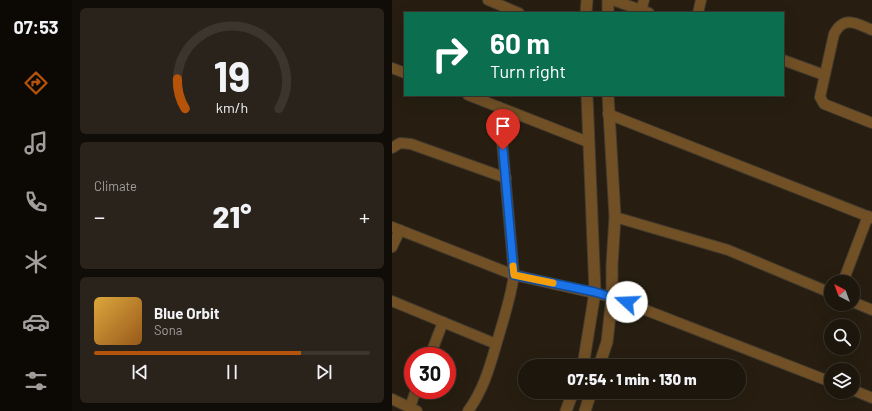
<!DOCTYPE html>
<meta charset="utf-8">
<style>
body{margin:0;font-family:Barlow,sans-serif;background:#2a231b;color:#f1f3f6;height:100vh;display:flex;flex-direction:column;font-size:15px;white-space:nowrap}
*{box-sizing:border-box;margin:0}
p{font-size:13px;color:#a09f9d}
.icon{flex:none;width:22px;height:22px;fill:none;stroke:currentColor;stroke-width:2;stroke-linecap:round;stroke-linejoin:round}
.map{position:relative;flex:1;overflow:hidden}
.panel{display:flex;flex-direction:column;gap:8px;padding:8px;background:#100c07;width:320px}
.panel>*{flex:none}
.banner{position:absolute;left:12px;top:12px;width:380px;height:84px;border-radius:0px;box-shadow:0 4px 16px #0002,0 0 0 1px #3b352e;background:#0b6e4f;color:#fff;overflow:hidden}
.needle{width:26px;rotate:319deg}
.buttons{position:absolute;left:432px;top:275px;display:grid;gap:8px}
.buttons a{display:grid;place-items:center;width:36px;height:36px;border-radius:50%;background:#1d160d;box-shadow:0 4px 16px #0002,0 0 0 1px #3b352e;font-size:20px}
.speed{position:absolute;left:12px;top:347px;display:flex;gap:8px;font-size:20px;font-weight:700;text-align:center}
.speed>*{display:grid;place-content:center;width:52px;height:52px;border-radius:50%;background:#1d160d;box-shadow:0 4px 16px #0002,0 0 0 1px #3b352e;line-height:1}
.speed .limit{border:6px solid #d22;background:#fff;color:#111}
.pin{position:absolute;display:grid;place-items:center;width:34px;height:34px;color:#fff;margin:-41px -17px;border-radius:50% 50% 50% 0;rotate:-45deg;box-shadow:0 0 4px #0007}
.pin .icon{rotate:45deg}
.me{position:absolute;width:44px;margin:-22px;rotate:290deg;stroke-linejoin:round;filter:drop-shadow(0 0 3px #0008)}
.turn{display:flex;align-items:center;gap:14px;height:84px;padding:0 20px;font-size:18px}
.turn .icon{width:52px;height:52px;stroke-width:2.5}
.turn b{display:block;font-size:28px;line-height:34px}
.big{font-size:30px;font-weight:800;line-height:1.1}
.panel .card{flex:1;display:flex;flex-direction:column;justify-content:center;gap:6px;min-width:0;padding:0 14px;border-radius:6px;background:#2a231b}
.panel .dial{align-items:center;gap:0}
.dial svg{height:104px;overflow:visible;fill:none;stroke:#3b352e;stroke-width:7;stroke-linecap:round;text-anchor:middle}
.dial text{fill:#f1f3f6;stroke:none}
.song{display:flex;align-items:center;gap:12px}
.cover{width:48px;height:48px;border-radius:6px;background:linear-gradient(135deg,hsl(40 70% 55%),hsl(30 70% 35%))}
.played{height:4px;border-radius:2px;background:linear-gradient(90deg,#b45309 75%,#3b352e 75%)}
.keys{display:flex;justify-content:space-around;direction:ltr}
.heat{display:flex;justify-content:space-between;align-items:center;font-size:22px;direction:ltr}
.trip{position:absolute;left:126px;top:359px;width:228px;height:40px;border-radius:20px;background:#1d160d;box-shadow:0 4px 16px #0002,0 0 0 1px #3b352e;font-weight:800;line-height:40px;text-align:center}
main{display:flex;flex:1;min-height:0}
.tab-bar{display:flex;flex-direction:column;width:72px;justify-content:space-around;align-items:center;background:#0c0905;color:#a09f9d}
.tab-bar .icon{width:28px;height:28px}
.tab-bar .current{color:#b45309}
.tab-bar b{font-size:18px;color:#f1f3f6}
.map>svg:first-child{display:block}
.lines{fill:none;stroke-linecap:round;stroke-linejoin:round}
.minor-casing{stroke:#433b2e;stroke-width:12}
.tertiary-casing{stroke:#433b2e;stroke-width:13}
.minor{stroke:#715026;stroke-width:10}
.tertiary{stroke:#715026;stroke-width:11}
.route-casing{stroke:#114b97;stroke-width:10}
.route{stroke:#1a73e8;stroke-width:7}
.slow{stroke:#f59e0b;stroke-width:7}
</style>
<main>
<nav class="tab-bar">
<b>07:53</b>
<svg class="icon current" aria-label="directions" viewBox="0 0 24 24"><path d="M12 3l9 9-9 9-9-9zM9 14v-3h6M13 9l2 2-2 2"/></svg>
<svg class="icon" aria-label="music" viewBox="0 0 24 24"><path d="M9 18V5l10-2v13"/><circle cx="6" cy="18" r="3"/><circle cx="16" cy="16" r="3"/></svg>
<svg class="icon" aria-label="phone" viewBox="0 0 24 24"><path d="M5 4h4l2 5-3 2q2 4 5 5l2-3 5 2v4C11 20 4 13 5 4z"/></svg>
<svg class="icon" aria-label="climate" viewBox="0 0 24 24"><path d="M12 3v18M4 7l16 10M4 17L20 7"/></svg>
<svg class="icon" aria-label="car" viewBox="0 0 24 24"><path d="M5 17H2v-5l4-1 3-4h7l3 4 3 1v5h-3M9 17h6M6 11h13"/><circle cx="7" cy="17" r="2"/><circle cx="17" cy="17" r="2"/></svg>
<svg class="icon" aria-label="filters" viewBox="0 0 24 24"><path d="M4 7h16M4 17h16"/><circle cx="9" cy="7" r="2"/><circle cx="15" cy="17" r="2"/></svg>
</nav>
<section class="panel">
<div class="card dial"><svg viewBox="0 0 100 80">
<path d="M14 69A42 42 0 1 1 86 69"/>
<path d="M14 69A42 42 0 0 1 8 46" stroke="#b45309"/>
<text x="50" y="56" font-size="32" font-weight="700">19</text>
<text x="50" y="72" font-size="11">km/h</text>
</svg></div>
<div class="card"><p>Climate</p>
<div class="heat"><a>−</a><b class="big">21°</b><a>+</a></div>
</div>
<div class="card">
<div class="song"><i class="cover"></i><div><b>Blue Orbit</b><p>Sona</p></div></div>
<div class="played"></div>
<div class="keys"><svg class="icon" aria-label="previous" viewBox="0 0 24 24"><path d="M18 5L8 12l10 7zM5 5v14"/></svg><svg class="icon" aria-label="pause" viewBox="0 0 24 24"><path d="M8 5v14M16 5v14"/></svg><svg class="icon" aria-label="next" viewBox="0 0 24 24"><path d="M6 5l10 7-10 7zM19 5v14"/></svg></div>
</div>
</section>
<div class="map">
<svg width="480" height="411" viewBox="0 0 480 411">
<rect width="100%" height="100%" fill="#271e11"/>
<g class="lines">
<defs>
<g id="minor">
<path d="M96,0L127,13"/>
<path d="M221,0L257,13"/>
<path d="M249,10L252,0"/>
<path d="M306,13L309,0"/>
<path d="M480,30C464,23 452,15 442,34L428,97L432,104L480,123"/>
<path d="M391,60L432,75"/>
<path d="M0,68L13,73"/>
<path d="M76,95L196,142"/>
<path d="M216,114L480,218"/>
<path d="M0,148L8,143L19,144L114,178"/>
<path d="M223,217L336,250L439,293"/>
<path d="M0,227L122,275L220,297L439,382"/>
<path d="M0,247L8,230"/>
<path d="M451,282L476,216"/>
<path d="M0,301L104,344"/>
<path d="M461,302L480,310"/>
<path d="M38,356L51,322"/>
<path d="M461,390L480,398"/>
<path d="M0,399L25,411"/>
<path d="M18,407L24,390"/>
<path d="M76,411C93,388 99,362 107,335C113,315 119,296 122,275L107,107"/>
</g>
<g id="tertiary">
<path d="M194,13L195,0"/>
<path d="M216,13V0"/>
<path d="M191,366L203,292L195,95"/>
<path d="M207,366L215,342L220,297V265L223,217L216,95"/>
<path d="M174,411L181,392"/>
<path d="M193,411L199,392"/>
</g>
</defs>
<!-- minor casing -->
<use href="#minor" class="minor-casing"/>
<!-- tertiary casing -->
<use href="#tertiary" class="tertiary-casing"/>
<!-- minor -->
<use href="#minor" class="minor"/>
<!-- tertiary -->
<use href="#tertiary" class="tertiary"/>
</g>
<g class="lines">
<defs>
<path id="route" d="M111,150L122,275L203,292L235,302"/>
</defs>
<!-- route casing -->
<use href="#route" class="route-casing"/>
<!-- route -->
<use href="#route" class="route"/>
<!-- slow -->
<path class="slow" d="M121,266L122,275L161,283"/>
</g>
</svg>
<div class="buttons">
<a><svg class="needle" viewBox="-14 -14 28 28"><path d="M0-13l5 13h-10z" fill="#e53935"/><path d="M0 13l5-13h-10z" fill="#a09f9d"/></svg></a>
<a><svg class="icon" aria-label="search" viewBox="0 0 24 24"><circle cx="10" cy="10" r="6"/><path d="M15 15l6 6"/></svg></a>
<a><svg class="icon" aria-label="layers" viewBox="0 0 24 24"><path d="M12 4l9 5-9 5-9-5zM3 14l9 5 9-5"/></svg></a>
</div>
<div class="speed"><div class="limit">30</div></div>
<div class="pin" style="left:111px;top:150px;background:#d93025"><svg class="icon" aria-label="arrive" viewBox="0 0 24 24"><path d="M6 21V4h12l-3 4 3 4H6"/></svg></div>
<svg class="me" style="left:235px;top:302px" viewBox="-20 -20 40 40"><circle r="19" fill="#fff"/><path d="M0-13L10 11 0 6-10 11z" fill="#1a73e8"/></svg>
<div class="trip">07:54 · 1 min · 130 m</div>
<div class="banner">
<div class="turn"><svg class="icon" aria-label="right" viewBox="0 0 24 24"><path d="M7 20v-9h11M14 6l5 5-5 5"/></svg><div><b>60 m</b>Turn right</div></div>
</div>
</div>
</main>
